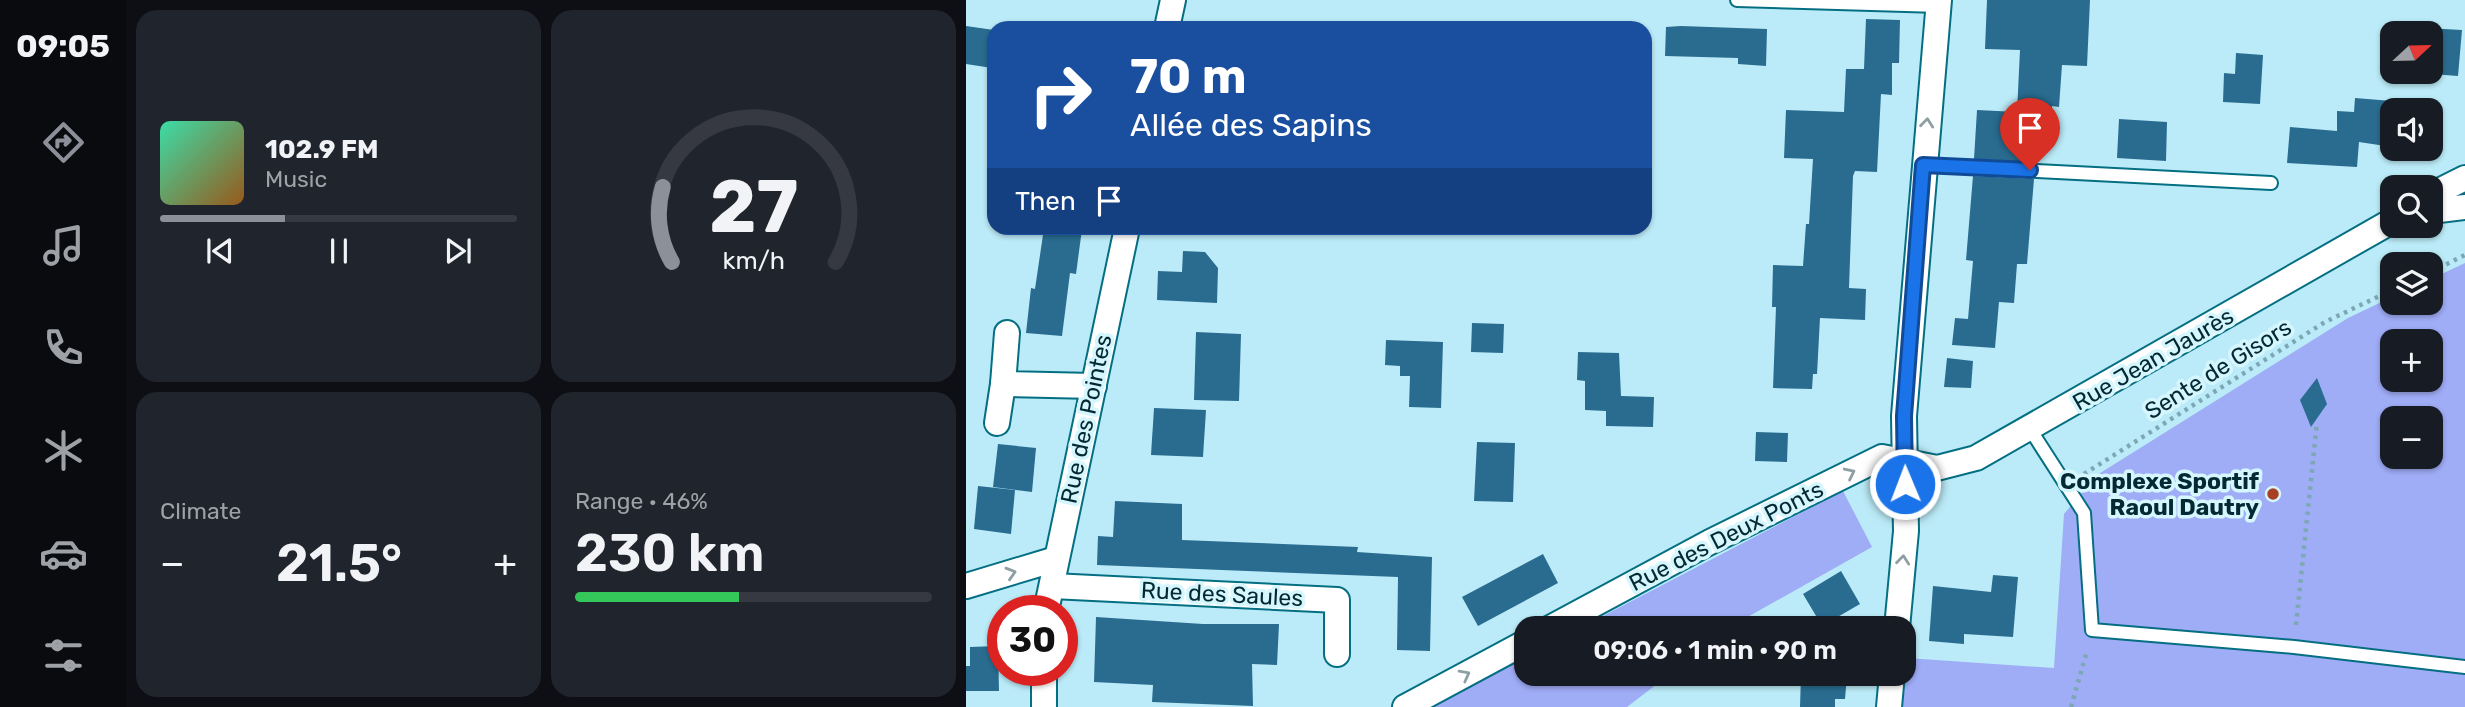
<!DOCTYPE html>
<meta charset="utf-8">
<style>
body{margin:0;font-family:Rubik,sans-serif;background:#20242c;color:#f1f3f6;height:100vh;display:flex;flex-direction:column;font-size:26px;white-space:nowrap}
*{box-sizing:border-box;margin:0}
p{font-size:23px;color:#9ea1a6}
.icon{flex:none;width:38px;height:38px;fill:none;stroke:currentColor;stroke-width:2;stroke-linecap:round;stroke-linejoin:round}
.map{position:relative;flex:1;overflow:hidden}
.side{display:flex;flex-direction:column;gap:10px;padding:10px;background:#0d0f14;width:840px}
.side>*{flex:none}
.hud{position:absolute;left:21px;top:21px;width:665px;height:214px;border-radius:21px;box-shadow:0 2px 5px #0004;background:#1a4fa0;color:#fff;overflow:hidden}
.needle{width:46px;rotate:68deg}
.fabs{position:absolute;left:1414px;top:21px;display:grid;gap:14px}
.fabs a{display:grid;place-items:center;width:63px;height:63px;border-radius:14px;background:#171b24;box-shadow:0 2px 5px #0004;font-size:35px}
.speed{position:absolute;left:21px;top:595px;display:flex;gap:14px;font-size:35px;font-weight:700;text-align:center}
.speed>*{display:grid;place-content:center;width:91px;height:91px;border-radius:50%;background:#171b24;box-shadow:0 2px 5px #0004;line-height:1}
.speed .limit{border:10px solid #d22;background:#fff;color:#111}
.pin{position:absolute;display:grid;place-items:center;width:60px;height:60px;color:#fff;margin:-72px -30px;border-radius:50% 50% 50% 0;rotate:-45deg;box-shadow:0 0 7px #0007}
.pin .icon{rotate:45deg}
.me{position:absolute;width:77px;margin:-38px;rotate:359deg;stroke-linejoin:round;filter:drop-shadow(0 0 5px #0008)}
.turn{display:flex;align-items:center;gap:24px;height:147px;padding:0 28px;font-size:32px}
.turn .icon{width:91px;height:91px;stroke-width:2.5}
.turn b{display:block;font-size:49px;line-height:60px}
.then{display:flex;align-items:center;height:66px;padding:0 28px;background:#0003;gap:14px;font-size:26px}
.big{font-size:52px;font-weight:600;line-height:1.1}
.side .card{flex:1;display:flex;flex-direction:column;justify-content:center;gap:10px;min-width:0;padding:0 24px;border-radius:21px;background:#20242c}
.side .dial{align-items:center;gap:0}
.dial svg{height:182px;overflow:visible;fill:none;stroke:#363941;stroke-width:7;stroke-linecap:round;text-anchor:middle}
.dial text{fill:#f1f3f6;stroke:none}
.song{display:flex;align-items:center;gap:21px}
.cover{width:84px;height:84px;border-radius:10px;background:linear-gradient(135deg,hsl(160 70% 55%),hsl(30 70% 35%))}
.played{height:7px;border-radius:4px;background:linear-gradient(90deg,#8c9099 35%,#363941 35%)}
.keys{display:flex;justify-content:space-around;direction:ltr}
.heat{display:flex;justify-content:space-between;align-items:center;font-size:38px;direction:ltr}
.charge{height:10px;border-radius:5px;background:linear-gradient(90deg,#34c759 46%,#363941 0)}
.side .tiles{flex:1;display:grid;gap:10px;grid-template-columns:repeat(2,1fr)}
.trip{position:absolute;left:548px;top:616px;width:402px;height:70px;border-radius:21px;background:#171b24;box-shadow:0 2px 5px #0004;font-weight:600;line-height:70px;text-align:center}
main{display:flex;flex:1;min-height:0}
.tab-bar{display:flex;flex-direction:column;width:126px;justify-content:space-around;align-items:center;background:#090b0e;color:#9ea1a6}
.tab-bar .icon{width:49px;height:49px}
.tab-bar .current{color:#8c9099}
.tab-bar b{font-size:32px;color:#f1f3f6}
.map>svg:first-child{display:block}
.green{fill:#9facf6;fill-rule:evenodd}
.building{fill:#296c90}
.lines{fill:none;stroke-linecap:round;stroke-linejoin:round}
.service-casing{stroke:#046f82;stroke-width:16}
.minor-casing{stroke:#046f82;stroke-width:28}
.path{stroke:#7ca8b4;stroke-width:4.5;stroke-dasharray:3.5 5;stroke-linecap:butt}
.service{stroke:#fff;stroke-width:12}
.minor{stroke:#fff;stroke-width:24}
.oneway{stroke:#8e9fa3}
.route-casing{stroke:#114b97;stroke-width:18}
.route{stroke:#1a73e8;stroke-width:12}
.poi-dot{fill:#a94024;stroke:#d6f6fe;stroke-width:2.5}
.labels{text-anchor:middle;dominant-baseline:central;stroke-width:7;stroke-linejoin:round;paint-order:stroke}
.street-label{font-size:23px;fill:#032932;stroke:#d6f6fe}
.poi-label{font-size:23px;font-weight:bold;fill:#032932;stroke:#d6f6fe;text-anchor:end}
</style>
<main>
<nav class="tab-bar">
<b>09:05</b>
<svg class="icon current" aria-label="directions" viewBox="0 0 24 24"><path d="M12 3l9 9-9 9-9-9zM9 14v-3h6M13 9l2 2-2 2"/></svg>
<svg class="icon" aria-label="music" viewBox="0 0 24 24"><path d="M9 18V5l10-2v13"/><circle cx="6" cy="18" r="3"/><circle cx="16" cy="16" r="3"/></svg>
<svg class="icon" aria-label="phone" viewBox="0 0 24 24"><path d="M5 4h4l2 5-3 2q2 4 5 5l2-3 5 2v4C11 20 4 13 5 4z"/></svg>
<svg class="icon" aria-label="climate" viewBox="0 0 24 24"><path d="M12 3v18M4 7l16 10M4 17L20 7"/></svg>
<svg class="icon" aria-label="car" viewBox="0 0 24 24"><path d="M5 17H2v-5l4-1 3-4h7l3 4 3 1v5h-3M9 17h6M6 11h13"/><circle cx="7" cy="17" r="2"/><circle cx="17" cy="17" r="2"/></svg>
<svg class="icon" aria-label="filters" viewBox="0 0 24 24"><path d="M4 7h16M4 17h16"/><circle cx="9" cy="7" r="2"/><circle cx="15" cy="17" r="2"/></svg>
</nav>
<section class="side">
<div class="tiles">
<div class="card">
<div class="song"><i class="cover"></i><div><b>102.9 FM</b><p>Music</p></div></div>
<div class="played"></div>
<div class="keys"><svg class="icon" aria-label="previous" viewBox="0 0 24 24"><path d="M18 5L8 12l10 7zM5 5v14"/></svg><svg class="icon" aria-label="pause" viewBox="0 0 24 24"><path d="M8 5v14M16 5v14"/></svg><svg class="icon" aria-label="next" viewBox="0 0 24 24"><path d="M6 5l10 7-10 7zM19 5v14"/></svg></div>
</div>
<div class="card dial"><svg viewBox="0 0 100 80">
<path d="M14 69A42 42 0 1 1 86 69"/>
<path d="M14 69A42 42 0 0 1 10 36" stroke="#8c9099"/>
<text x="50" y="56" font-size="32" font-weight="700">27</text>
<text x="50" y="72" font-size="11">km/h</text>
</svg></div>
<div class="card"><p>Climate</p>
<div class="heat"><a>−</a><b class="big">21.5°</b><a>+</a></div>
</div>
<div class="card"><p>Range · 46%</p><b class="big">230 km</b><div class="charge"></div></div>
</div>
</section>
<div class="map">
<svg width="1499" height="707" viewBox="0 0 1499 707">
<rect width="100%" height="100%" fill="#bbebf8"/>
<!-- green -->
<g class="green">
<path d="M1499,263V707H936L941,658L1088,668L1098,514L1131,475L1382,318L1426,297V303H1465V279ZM1426,341H1465V380H1426ZM1426,418H1465V457H1426Z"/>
<path d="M877,491L906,547L762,628H614Z"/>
<path d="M560,657V674H704L661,707H467Z"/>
</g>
<!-- building -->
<g class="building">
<path d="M1021,0H1124L1121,66L1096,65L1093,107L1086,106V133H1076V139L1071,138L1069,162L1008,159L1011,110L1051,112L1054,50L1019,49Z"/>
<path d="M900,19L934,20L933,63H926V95L915,94L911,172L889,171L887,176L883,288L900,289L899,320L854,318L851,374H847L846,389L807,388L810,307H806L807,265L837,266L840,224H843L847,159L818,158L820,110L878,112L880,69H898Z"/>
<path d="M0,26L28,30L26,68L0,64Z"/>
<path d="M715,26L801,29L800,66L772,64V58L699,56L700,27Z"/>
<path d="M1442,27L1496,30L1492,76L1439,72H1465V33H1441Z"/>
<path d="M1270,53L1297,55L1294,104L1257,102L1258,73L1269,74Z"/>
<path d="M1389,98L1426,101V147L1393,142L1391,167L1321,163L1324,127L1371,131V111L1388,112Z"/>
<path d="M1153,119L1201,122L1200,161L1151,158Z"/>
<path d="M1007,176L1068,179L1061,264H1051L1048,303L1033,302L1029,348L986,345L989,318L1002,319L1007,261L1000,260Z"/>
<path d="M78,228L116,229L110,274L104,273L96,336L60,333L65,288L69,289Z"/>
<path d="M217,251L239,252L252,268L251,303L191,300L192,271L216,272Z"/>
<path d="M506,323L538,324L537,353L505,352Z"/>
<path d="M230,332L275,334L273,401L228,400Z"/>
<path d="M420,340L477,342L475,408L443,407L444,376H434V366L419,365Z"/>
<path d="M612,352L653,353L655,396L688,397L687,427L640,426V411L619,410V381L611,380Z"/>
<path d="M981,358L1007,361L1005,388L978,387Z"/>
<path d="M1351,378L1361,404L1345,427L1334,400Z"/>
<path d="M188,408L240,410L237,457L185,455Z"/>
<path d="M790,432L822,433L821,462L789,461Z"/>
<path d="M511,442L549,443L547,502L508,501Z"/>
<path d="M32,444L70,448L66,492L27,487Z"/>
<path d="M12,486L49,490L45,534L8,529Z"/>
<path d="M149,501L216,504V540L392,547L391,552L466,557L464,651L431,650L432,577L131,565L132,536L147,537Z"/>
<path d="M577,554L592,583L512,626L496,597Z"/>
<path d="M875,571L894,604L856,626L837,594Z"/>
<path d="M1027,575L1052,577L1047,637L998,634V644L963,641L967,586L1025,592Z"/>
<path d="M130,617L237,624H313L311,665L286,664L287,706L186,702L187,685L128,682Z"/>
<path d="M32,646L33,691H0V666H4V647Z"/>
<path d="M835,674L881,676L879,699H869V707H834Z"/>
</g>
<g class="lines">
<defs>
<g id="service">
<path d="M771,0L973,6"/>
<path d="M957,165L1305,183"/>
<path d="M1064,429L1118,513L1126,630L1328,647L1499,667"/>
</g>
<g id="minor">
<path d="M201,28L207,0"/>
<path d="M1465,195L1499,178"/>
<path d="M1465,211L1499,207"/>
<path d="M41,333L37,384L128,386"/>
<path d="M31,423L37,384"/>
<path d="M0,586L90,559"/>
<path d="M86,586L371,600V654"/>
<path d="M80,611L161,228"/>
<path d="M584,628L744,542L916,457L971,468L1010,458L1426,221"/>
<path d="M931,628L940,531L938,416L973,0"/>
<path d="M78,707V670"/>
<path d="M439,707L560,642"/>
<path d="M923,707L926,674"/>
</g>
</defs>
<!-- service casing -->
<use href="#service" class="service-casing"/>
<!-- minor casing -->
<use href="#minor" class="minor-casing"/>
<!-- path -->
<g class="path">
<path d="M1465,272L1499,255"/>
<path d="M1118,474L1359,322L1426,290"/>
<path d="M1330,625L1351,422"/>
<path d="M1105,707L1121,651"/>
</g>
<!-- service -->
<use href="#service" class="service"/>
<!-- minor -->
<use href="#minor" class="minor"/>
</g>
<!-- one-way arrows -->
<defs><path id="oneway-chevron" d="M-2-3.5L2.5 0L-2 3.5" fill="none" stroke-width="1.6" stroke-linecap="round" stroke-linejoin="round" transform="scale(1.75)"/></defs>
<g class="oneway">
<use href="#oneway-chevron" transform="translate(961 123) rotate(-84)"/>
<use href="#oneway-chevron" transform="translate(884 473) rotate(-26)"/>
<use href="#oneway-chevron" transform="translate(937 560) rotate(-84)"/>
<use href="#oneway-chevron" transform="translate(45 573) rotate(-17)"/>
<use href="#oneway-chevron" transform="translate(499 675) rotate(-28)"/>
</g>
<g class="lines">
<defs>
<path id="route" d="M939,484L938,416L957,165L1064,170"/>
</defs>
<!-- route casing -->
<use href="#route" class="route-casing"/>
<!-- route -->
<use href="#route" class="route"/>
</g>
<!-- markers -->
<circle class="poi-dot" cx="1307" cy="494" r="7"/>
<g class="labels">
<!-- street labels -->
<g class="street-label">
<text transform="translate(1187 359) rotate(-30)">Rue Jean Jaurès</text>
<text transform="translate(1252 369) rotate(-32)">Sente de Gisors</text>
<text transform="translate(120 419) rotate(-78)">Rue des Pointes</text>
<text transform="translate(760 536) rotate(-27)">Rue des Deux Ponts</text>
<text transform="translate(256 594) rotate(3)">Rue des Saules</text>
</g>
<!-- poi labels -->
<g class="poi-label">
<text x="1293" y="481">Complexe Sportif<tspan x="1293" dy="26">Raoul Dautry</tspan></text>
</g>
</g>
</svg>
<div class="fabs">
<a><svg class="needle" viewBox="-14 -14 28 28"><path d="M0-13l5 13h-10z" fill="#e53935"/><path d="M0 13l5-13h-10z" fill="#9ea1a6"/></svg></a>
<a><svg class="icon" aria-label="sound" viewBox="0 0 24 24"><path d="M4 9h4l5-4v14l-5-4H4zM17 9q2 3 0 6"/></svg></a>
<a><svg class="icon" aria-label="search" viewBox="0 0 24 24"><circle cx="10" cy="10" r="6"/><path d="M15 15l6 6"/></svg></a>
<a><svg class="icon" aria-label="layers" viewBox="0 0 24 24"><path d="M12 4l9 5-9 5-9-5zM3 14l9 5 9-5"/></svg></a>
<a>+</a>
<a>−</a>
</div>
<div class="speed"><div class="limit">30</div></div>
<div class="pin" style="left:1064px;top:170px;background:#d93025"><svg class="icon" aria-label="arrive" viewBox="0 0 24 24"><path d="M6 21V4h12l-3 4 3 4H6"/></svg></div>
<svg class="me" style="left:939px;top:484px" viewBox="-20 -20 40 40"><circle r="17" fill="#1a73e8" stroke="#fff" stroke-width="3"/><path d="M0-11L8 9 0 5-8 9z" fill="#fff"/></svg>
<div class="trip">09:06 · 1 min · 90 m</div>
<div class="hud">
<div class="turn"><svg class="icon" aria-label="right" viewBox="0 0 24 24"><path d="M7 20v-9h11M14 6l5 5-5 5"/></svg><div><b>70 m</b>Allée des Sapins</div></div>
<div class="then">Then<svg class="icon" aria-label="arrive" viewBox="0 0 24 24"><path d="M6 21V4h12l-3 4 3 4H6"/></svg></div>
</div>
</div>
</main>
